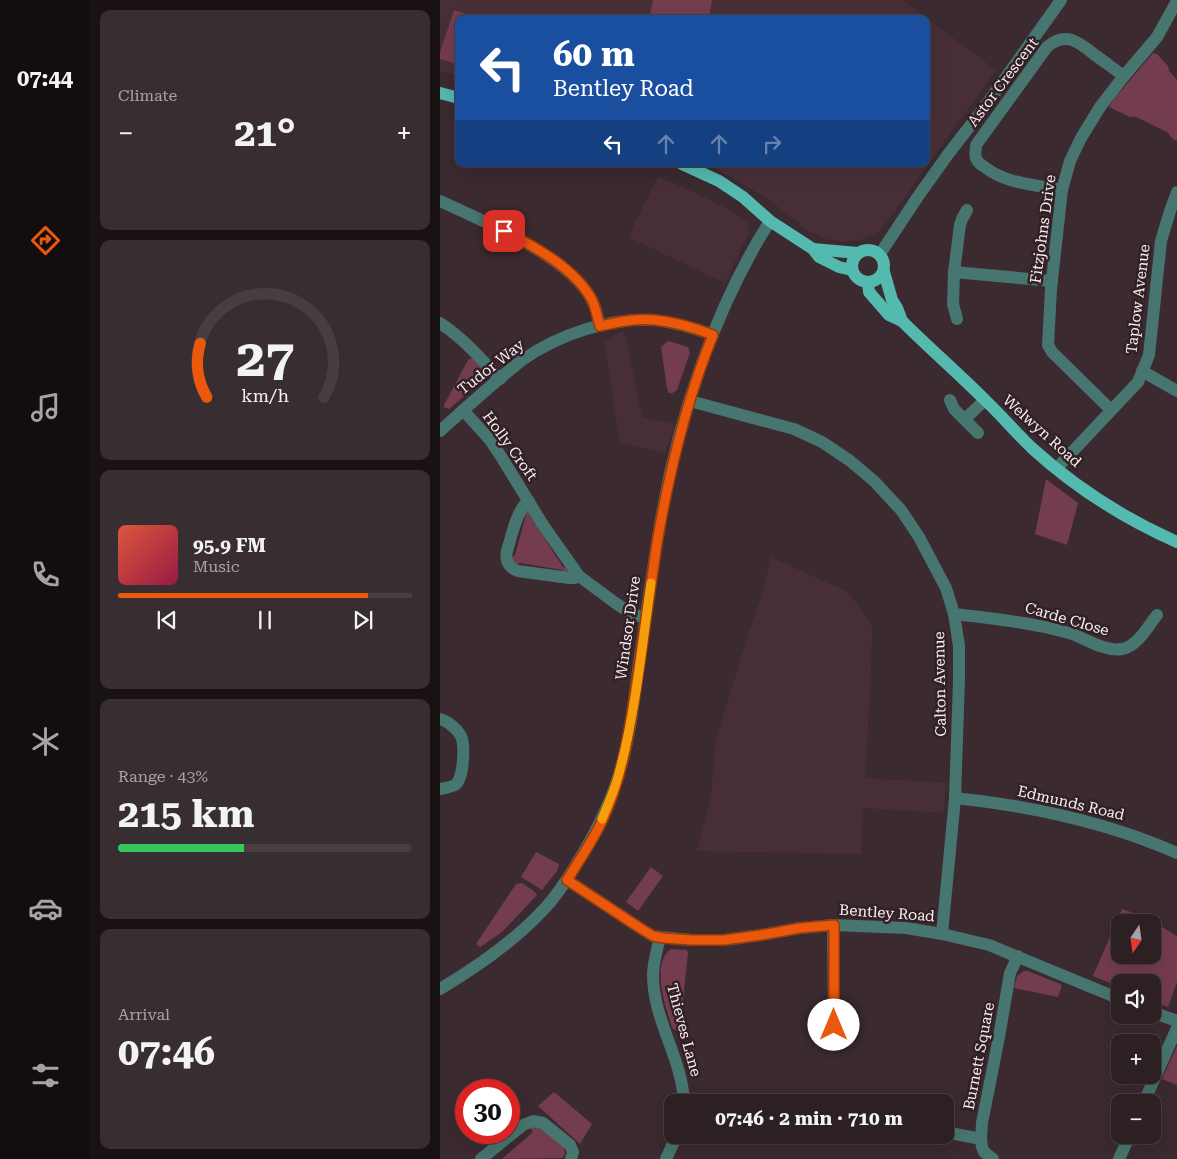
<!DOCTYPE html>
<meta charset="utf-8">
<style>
body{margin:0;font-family:"Roboto Serif",serif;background:#382d30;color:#f1f3f6;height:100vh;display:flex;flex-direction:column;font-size:19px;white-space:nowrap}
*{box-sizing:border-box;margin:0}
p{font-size:16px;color:#a6a3a6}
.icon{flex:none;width:28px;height:28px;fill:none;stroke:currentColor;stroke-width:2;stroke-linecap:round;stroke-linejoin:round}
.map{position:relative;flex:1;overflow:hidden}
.details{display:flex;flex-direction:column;gap:10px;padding:10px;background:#181213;width:350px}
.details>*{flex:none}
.guide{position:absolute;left:15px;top:15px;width:475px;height:152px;border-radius:10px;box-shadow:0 5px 20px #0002,0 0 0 1px #483e41;background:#1a4fa0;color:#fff;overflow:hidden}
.needle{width:32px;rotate:193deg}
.controls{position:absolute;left:671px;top:914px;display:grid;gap:10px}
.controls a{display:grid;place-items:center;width:50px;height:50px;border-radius:10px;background:#2c2023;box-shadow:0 5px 20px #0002,0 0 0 1px #483e41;font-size:25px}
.speed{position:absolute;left:15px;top:1079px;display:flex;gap:10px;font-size:25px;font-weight:700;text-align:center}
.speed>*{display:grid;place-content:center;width:65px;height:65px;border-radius:50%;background:#2c2023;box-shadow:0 5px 20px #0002,0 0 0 1px #483e41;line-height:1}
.speed .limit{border:8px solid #d22;background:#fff;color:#111}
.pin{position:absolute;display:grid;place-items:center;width:42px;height:42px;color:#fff;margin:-21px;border-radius:10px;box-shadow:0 2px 8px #0006}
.me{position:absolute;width:55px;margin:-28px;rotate:0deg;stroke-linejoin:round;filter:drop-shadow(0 0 4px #0008)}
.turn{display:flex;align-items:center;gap:18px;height:105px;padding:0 15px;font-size:22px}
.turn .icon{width:65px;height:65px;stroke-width:2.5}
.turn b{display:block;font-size:35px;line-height:42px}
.lanes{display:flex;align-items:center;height:48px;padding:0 15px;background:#0003;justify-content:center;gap:25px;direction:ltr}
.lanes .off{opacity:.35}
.big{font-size:38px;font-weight:700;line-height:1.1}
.details .card{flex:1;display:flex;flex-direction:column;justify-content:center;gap:8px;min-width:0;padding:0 18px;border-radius:10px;background:#382d30}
.details .dial{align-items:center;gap:0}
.dial svg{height:130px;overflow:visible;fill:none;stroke:#483e41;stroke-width:7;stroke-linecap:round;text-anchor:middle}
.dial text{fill:#f1f3f6;stroke:none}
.song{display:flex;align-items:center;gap:15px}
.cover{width:60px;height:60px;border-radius:8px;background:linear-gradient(135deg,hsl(10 70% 55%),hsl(340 70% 35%))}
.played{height:5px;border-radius:2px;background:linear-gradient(90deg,#ea580c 85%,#483e41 85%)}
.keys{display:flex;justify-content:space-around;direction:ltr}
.heat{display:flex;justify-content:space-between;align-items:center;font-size:28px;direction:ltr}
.charge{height:8px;border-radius:4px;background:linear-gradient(90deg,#34c759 43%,#483e41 0)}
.trip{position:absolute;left:224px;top:1094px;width:290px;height:50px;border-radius:10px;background:#2c2023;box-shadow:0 5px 20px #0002,0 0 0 1px #483e41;font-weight:700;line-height:50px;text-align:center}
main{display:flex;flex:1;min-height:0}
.tab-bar{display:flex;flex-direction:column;width:90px;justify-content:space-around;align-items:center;background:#120d0e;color:#a6a3a6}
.tab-bar .icon{width:35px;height:35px}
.tab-bar .selected{color:#ea580c}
.tab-bar b{font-size:22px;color:#f1f3f6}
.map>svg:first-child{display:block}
.built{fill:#482f37}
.green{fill:#743c4f;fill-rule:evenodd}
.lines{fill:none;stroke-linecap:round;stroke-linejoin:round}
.minor{stroke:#47756f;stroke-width:12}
.major{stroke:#54b9ae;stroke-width:12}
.route-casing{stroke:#983908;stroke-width:12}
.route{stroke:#ea580c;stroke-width:9}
.slow{stroke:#f59e0b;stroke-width:9}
.labels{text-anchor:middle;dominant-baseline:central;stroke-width:5;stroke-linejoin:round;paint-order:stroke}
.street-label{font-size:15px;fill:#fbeff2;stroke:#312025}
</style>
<main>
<nav class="tab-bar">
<b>07:44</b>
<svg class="icon selected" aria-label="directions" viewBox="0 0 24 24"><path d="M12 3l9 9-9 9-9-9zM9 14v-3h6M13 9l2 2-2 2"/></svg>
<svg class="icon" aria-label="music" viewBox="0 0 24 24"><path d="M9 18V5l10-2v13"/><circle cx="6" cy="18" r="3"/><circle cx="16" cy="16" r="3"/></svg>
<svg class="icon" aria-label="phone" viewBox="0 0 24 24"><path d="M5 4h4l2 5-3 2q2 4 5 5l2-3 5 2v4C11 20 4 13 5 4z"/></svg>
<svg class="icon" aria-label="climate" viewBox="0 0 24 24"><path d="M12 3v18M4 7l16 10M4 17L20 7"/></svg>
<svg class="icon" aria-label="car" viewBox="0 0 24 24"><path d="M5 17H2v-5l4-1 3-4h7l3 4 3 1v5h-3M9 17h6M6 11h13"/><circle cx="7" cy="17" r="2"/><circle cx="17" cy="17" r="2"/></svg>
<svg class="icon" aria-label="filters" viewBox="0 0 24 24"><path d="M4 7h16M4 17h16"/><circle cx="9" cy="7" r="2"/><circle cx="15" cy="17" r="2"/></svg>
</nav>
<section class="details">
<div class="card"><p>Climate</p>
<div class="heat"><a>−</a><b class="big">21°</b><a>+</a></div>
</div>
<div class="card dial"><svg viewBox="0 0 100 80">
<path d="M14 69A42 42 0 1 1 86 69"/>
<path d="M14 69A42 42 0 0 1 10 36" stroke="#ea580c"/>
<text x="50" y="56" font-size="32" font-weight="700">27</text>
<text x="50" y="72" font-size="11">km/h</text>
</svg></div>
<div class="card">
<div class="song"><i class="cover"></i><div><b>95.9 FM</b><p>Music</p></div></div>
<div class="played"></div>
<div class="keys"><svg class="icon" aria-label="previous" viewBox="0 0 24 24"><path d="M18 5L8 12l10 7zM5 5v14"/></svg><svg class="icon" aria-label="pause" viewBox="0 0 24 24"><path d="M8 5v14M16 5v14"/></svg><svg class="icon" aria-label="next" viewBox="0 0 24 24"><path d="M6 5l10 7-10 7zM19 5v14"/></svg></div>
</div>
<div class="card"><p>Range · 43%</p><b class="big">215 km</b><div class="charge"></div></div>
<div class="card"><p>Arrival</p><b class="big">07:46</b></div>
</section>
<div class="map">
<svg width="737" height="1159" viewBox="0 0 737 1159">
<rect width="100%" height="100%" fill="#3b2a2f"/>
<!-- built -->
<g class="built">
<path d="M0,0H462L556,70L441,230L429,237L419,240L402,242L386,239L370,232L325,197L269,164H486V19H19V77L0,71Z"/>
<path d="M218,177L258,194L289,210L305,220L308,224L309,232L285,283L188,237Z"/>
<path d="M184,330L202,417L235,424L225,453L183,443H180L164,341Z"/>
<path d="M331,557L408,592L432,626L431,672L425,778L506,783L504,813L423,808L421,854L257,851L271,797L276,739L308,635L321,599Z"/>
</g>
<!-- green -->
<g class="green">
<path d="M213,0H272L269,19H209Z"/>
<path d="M14,10L43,19H19V65L0,59V53Z"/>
<path d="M713,53L717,54L728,66L729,71L737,80V141L733,139L727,132L696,117H690L669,107L674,99Z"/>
<path d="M228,341L248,347L250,353L237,390C234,392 233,394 229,393L227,388L221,347Z"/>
<path d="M32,358L45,371V377L43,380L9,409L4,407V405L28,360Z"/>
<path d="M606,479L638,503L627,545L595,534Z"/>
<path d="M84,511L90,512V516L123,567L128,568L129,572L125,573L122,570L80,563L76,565L71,558L75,555L86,515L84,513Z"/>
<path d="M96,852L119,864L117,871L102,890L81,877Z"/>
<path d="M211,867L223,876L198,911L186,902Z"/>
<path d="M82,883L94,891L97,895L62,932L40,947L36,944L76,884Z"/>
<path d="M682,909L705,917L737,936V982L728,1007L713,1001L712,982H680V987L653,976ZM680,922H712V955H680Z"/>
<path d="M231,949L247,950L248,953L240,1029L236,1031L232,1028C226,1007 210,964 231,949Z"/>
<path d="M584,971H588L620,984L622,986L618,997L574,988L577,976Z"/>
<path d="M737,1046V1085L722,1079Z"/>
<path d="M114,1092L152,1124L140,1144L98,1106Z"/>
<path d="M93,1123L123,1144L125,1153L123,1158L62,1159L93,1132L88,1125Z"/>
</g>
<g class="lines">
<!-- minor -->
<g class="minor">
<path d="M622,190C597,185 567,184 546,168C543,166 539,164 537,160C534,156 536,150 536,145L607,47C626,31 639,42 655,55C665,62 674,69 684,76"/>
<path d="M0,201C45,222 129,256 152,300C156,308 158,317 160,326"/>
<path d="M440,254L479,195L509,153L544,108L621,0"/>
<path d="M514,272L612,281"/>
<path d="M517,319L513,304L514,272L520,225L522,219L527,210"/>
<path d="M0,323C23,338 41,359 60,379"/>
<path d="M702,371L737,391"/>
<path d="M510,400L514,409L538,433"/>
<path d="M250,401L354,429L382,442L409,460L434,481L461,510L479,537L506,588L514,614L519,646V681L515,798L502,934"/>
<path d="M23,410L50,440L62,458L103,525L139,576L174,602L189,612L195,615L206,618"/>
<path d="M671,410L612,352L608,345L611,289L622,190L630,161L641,138L660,107L684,76L717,37L737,1"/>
<path d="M525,419L545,400"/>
<path d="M0,431C27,407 53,383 81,361C117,335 170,317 214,320C234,322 254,328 273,335"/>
<path d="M617,468L698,382L709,355L721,241L731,208L737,192"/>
<path d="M89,501C77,508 71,538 67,551C65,561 68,567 78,571L129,578H135L139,576"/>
<path d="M514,614C547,618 581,621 613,629C620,631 628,632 635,635C649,641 667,652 682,649C698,646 708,626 717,615"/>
<path d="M0,719C8,721 17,729 21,736C25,745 24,779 15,785C11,787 5,788 0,789"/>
<path d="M515,798C591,806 667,822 737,853"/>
<path d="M127,880L200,928L213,936L220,937L251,940H284L321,935L360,928L393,925L466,928L502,934L549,945L680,999"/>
<path d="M393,925L394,1025"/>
<path d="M220,937C217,950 213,963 213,975C213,1020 242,1058 244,1102"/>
<path d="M0,989C39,966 76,940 106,907C117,895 126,881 134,868C153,838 169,808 179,774C190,738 194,700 199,663C207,613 213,563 222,513C240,413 276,306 330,221"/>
<path d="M712,1012L737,1021"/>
<path d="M704,1102L737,1028"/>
<path d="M505,1132L541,1139"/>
<path d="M41,1159L83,1125L93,1121L103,1123L130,1145L133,1152L131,1159"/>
<path d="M226,1159L237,1135"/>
<path d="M553,1159L544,1152L542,1147L541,1139L542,1123L559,1037L570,973L578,956"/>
<path d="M679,1159L690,1135"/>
</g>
<!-- major -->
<g class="major">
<path d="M0,93L19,98"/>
<path d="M242,164L279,181L303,197L330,221L373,249L379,257L399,267L412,270"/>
<path d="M373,249L418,253"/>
<circle cx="428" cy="266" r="16"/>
<path d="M444,272L452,300L457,308L462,321"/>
<path d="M428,282L429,292L449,315L462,321C489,348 518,373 545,400C562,416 577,434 593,449C636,488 685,519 737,542"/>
</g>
</g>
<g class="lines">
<defs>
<path id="route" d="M64,231C95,247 135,268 152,300C156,308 157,317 160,326C178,322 197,318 215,320C235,322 255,328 273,335C246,401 229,473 217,543C211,584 205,626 199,667C191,719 185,773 162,821C152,842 139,861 127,880L200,928L213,936L224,938L252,940H284L321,935L360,928L394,925V1025"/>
</defs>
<!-- route casing -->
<use href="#route" class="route-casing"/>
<!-- route -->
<use href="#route" class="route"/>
<!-- slow -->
<path class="slow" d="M162,819C168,804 175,789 179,773C196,711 202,646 211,583"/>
</g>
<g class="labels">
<!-- street labels -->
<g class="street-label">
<text transform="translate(563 82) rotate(-53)">Astor Crescent</text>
<text transform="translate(603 229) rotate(-82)">Fitzjohns Drive</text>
<text transform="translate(698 299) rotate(-83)">Taplow Avenue</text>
<text transform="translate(51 367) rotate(-38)">Tudor Way</text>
<text transform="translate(602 431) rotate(42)">Welwyn Road</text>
<text transform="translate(70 446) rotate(54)">Holly Croft</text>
<text transform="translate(627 619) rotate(16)">Carde Close</text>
<text transform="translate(188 628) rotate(-82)">Windsor Drive</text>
<text transform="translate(500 684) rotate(-91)">Calton Avenue</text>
<text transform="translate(631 803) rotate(13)">Edmunds Road</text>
<text transform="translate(447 913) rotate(4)">Bentley Road</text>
<text transform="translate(244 1030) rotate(75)">Thieves Lane</text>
<text transform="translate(539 1056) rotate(-79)">Burnett Square</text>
</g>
</g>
</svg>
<div class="controls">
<a><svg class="needle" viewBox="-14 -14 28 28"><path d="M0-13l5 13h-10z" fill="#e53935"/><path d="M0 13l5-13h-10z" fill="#a6a3a6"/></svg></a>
<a><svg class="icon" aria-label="sound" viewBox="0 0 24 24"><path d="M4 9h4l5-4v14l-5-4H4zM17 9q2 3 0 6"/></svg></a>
<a>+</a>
<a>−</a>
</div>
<div class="speed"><div class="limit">30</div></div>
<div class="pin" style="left:64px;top:231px;background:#d93025"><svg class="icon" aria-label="arrive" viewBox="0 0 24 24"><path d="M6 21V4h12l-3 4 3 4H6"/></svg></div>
<svg class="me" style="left:394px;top:1025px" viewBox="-20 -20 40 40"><circle r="19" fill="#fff"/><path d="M0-13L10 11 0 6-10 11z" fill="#ea580c"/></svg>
<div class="trip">07:46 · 2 min · 710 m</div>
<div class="guide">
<div class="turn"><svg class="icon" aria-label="left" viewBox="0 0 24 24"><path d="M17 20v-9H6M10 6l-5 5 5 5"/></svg><div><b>60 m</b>Bentley Road</div></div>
<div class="lanes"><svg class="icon" aria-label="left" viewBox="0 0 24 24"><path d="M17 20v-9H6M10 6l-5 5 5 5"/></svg><svg class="icon off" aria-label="ahead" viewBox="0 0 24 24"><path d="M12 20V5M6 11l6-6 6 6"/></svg><svg class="icon off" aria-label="ahead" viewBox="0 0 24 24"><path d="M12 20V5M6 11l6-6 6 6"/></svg><svg class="icon off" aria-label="right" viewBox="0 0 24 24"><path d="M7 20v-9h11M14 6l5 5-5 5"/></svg></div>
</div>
</div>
</main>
